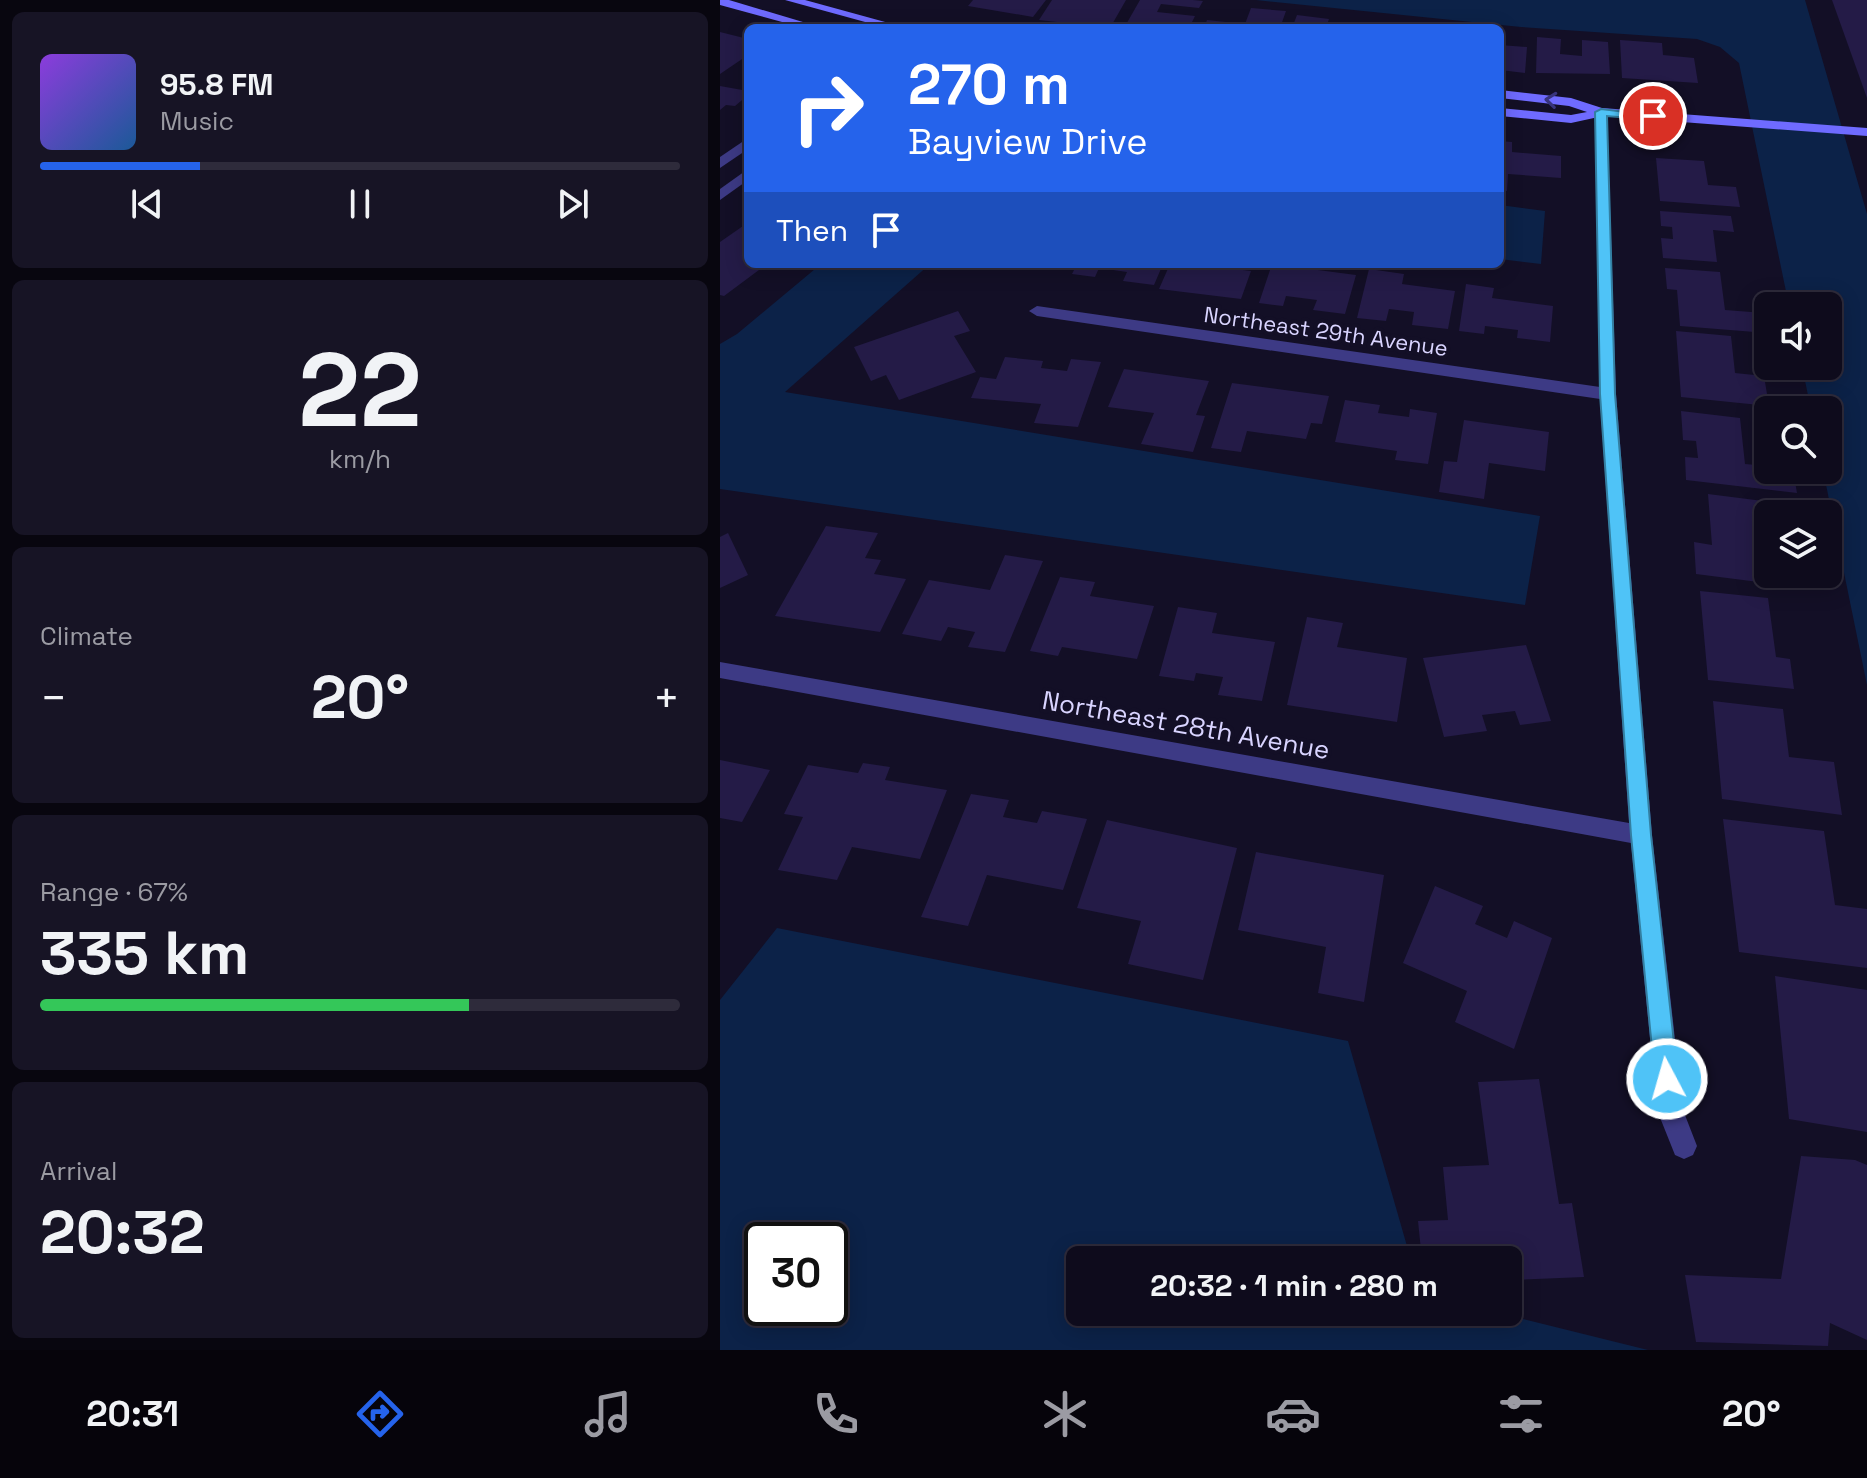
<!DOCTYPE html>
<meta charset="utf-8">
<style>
body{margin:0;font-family:"Space Grotesk",sans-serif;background:#171425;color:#f1f3f6;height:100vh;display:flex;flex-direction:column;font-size:30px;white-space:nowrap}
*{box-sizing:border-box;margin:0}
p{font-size:26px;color:#9b9ba3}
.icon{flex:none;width:44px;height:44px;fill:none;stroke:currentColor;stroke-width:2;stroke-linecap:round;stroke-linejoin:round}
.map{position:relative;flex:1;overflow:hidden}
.details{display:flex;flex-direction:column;gap:12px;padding:12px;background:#08060f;width:720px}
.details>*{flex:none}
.banner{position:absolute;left:24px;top:24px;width:760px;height:244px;border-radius:12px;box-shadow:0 4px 20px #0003,0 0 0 2px #2e2b3b;background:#2563eb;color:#fff;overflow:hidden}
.controls{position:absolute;left:1034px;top:292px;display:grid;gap:16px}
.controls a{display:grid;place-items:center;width:88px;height:88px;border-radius:12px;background:#0e0b1c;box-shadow:0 4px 20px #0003,0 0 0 2px #2e2b3b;font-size:40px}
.speed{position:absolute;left:24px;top:1222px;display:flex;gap:16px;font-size:40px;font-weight:700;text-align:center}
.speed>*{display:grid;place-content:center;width:104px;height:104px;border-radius:50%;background:#0e0b1c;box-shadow:0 4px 20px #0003,0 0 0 2px #2e2b3b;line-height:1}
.speed .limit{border:4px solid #111;border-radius:12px;background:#fff;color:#111}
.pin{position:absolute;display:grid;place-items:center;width:68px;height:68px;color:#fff;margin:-34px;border:4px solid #fff;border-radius:50%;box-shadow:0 2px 8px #0007}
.me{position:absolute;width:88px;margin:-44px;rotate:354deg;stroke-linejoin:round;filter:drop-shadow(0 0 6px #0008)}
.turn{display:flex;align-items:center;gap:28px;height:168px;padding:0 32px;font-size:36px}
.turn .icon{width:104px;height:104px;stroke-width:2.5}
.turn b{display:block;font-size:56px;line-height:68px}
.then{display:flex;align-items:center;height:76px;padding:0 32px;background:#0003;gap:16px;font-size:30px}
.big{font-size:60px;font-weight:600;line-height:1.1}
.details .card{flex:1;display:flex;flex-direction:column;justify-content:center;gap:12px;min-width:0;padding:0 28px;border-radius:12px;background:#171425}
.details .dial{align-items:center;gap:0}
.dial b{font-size:104px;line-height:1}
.song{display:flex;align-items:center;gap:24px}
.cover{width:96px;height:96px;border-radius:12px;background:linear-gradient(135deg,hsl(270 70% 55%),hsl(210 70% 35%))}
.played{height:8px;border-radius:4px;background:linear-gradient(90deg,#2563eb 25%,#2e2b3b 25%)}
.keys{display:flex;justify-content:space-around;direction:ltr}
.heat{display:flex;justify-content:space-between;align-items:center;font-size:44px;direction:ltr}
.charge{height:12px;border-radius:6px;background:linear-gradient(90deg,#34c759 67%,#2e2b3b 0)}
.trip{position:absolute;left:346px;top:1246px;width:456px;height:80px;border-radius:12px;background:#0e0b1c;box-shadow:0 4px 20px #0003,0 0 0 2px #2e2b3b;font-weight:600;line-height:80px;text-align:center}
.tab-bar{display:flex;height:128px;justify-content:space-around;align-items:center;background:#06040b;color:#9b9ba3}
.tab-bar .icon{width:56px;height:56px}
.tab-bar .active{color:#2563eb}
.tab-bar b{font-size:36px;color:#f1f3f6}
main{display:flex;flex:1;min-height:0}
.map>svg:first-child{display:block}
.water{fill:#0c2248;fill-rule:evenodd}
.building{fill:#241b47}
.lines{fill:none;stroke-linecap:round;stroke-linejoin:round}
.street{fill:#3d3a85;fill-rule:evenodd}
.secondary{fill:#6f6bff;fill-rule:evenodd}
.oneway{stroke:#38347d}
.route{fill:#4fc3f7;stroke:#337fa1;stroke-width:2}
.labels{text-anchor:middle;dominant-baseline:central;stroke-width:8;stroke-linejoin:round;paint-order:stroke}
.far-street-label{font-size:22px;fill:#d9d4ff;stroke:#130f26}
.street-label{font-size:26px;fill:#d9d4ff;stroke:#130f26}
</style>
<main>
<section class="details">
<div class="card">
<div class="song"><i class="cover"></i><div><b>95.8 FM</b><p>Music</p></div></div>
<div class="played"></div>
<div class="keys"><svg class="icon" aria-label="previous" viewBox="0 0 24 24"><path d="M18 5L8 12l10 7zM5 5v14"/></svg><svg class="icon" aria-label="pause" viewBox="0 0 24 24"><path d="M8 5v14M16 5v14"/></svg><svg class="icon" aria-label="next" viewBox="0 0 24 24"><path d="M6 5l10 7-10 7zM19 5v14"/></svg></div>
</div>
<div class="card dial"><b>22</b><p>km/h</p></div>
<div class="card"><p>Climate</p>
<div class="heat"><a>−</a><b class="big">20°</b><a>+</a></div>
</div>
<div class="card"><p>Range · 67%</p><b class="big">335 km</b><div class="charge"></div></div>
<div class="card"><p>Arrival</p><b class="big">20:32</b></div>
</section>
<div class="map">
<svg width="1147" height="1350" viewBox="0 0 1147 1350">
<rect width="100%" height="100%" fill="#130f26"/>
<!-- water -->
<g class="water">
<path d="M536,0H1085L1147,214V685L1103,470H1108V410H1091L1082,366H1108V306H1069L1019,63L1000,47L977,39L801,27Z"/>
<path d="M780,205L825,211L821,264L780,259Z"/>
<path d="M101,264H210L65,392L820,516L805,605L0,489V344L17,334Z"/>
<path d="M57,928L628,1041L691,1260H360V1312H775L928,1350H0V1000ZM42,1240H110V1308H42Z"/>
</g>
<!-- building -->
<g class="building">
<path d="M253,0H326L313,17L248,6Z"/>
<path d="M332,0H406L390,28L319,20Z"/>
<path d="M420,0H473L483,1L479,8L441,4L437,12L475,16L469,28H404Z"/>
<path d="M1112,0H1147V98Z"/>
<path d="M531,8L566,11L560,28H484L487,20L525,24Z"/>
<path d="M577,15L609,19L606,28H572Z"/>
<path d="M0,32L28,39V55L0,74Z"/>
<path d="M817,37L841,39L840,54L862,56V40L888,42L890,74L816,73Z"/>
<path d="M900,40L942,43L943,55L974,58L978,83L902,78Z"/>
<path d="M780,45L807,47L805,73L780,70Z"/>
<path d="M0,86L28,91V95L15,106L6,105L0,110Z"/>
<path d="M780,141L792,142V152L841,156V178L788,174L787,191L780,190Z"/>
<path d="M936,158L984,161L988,185L1016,187L1020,207L940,201Z"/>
<path d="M940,211L1011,216L1014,232L993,230L997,262L943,258L941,238L953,239L952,227L941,226Z"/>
<path d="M23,226L28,228V264H47L4,296L0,295V242Z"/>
<path d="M357,264H443L434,285L403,281L407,272L379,268L375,277L352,274Z"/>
<path d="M450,264H499L498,267L531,271L521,299L439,289Z"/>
<path d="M552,264L636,275L625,314L593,310L597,300L566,296L563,306L539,303Z"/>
<path d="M945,268L1000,272L1005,310L1044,313L1047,333L960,326L957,290L947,289Z"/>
<path d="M649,269L684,274L682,284L735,291L728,329L692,325L694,312L669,309L666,321L637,318Z"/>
<path d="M746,284L774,288L772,298L833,306L830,342L797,338L798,330L765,326L764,334L739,331Z"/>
<path d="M238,311L250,331L234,336L256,372L179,400L166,375L151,381L134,347Z"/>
<path d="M956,331L1011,336L1015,373L1044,376L1049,406L961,397Z"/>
<path d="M285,357L323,361L321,368L347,371L351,359L381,362L358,427L314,423L321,404L251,398L260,377L276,379Z"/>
<path d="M404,369L489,381L476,415L485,416L473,452L421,444L434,413L388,407Z"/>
<path d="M512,383L609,396L602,424L591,423L586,439L527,431L521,452L491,448Z"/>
<path d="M625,400L660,405L658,413L689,417L690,409L717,413L708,464L675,460L677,451L615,442Z"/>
<path d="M961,411L1020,418L1025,464L1048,466V470H1073L1077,493L966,480L965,457L978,458L976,441L963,440Z"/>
<path d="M744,420L829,432L825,471L769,463L764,499L719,492L724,461L737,462Z"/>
<path d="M988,494L1051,502L1053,514H1048V520L1033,518L1038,555L1048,557V574H1077L1078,587L976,574L974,542L992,545Z"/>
<path d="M106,526L158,533L145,558L161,560L154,574L186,579L160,632L55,616Z"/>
<path d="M8,533L28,575L0,588V537Z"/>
<path d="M285,555L323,561L285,652L248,647L255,632L228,627L221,641L182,634L209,580L270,590Z"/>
<path d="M340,577L375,582L370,596L434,606L417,659L342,647L338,656L310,651Z"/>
<path d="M980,591L1048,598L1056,657L1070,659L1074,689L988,680Z"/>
<path d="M458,607L497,613L492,633L555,642L542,701L498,695L503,677L476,673L474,681L439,676Z"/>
<path d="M587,617L623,623L617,647L687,658L677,722L567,705Z"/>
<path d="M806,645L831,721L800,725L795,711L762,715L767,731L724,737L703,658Z"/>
<path d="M993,701L1063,709L1069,757L1114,762L1122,815L1002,799Z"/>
<path d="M0,760L50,770L22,822L0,818Z"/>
<path d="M143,763L170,767L165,780L227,790L200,859L132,847L117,880L58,870L83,817L64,814L88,765L138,773Z"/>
<path d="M251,794L289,800L283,817L317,823L322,811L367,819L343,890L267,875L248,926L201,917Z"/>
<path d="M1003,819L1104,831L1115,905L1147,909V968L1019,952Z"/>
<path d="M387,820L517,848L483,980L408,964L421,921L357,908Z"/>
<path d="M536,852L664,875L644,1002L598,993L606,947L518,930Z"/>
<path d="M715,886L763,906L755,924L787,938L794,921L832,938L794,1049L735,1022L747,991L683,963Z"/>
<path d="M1055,976L1147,990V1132L1069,1119Z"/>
<path d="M819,1079L839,1204L852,1203L864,1277L792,1280L788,1260H702L698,1221L728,1220L723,1167L769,1165L758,1082Z"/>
<path d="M1081,1156L1135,1160L1147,1165V1340L1110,1323L1108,1346L976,1342L965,1275L1061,1279Z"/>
</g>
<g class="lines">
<!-- street -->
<g class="street">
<path d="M881,108L887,112L896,394L932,835L963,1110L977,1146L973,1155L964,1159L955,1155L937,1110L911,843L0,678V662L909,823L880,399L317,316L309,311L317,306L880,387L875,112Z"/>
<path d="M28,138V149L0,168V157Z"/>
<path d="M28,169V180L0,200V189Z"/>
</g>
<!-- secondary -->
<g class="secondary">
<path d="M0,0H9L103,28H84L0,5Z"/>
<path d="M65,0H85L187,28H167Z"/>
<path d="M780,90L851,98L882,108L1147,128V136L883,116L851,123L780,116V108L851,115L867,112L849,106L780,98Z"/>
</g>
</g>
<!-- one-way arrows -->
<defs><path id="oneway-chevron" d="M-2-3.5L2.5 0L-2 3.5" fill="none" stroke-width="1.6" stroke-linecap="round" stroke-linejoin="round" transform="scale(2)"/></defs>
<use class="oneway" href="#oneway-chevron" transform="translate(831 100) rotate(-174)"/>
<!-- route -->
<path class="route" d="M881,109L939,116L933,120L887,116L895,394L931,835L958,1079L955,1087L947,1090L939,1087L935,1079L911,835L880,394L875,112Z"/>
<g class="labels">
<!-- far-street labels -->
<g class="far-street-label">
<text transform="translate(606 331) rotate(8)">Northeast 29th Avenue</text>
</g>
<!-- street labels -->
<g class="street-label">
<text transform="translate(466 725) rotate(10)">Northeast 28th Avenue</text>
</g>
</g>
</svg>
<div class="controls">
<a><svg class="icon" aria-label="sound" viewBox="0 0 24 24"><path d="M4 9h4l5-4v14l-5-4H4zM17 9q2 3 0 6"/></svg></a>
<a><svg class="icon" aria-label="search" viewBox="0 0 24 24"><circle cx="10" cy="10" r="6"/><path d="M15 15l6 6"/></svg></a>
<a><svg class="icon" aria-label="layers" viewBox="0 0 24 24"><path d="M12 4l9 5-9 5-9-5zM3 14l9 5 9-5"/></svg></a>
</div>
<div class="speed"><div class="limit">30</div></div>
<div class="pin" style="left:933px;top:116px;background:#d93025"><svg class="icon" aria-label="arrive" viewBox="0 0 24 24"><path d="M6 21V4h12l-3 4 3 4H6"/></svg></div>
<svg class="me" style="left:947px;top:1079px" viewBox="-20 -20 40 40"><circle r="17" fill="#4fc3f7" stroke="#fff" stroke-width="3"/><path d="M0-11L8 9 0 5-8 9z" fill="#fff"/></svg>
<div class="trip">20:32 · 1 min · 280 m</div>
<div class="banner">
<div class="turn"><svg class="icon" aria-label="right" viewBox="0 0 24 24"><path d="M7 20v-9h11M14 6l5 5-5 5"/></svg><div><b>270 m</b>Bayview Drive</div></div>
<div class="then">Then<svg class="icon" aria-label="arrive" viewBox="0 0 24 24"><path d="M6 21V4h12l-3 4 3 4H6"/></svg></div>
</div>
</div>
</main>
<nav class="tab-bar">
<b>20:31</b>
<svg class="icon active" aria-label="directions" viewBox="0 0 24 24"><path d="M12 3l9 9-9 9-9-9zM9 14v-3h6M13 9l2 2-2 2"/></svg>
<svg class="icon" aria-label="music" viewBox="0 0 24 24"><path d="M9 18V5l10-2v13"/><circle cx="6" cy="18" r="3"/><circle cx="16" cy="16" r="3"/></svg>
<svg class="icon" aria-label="phone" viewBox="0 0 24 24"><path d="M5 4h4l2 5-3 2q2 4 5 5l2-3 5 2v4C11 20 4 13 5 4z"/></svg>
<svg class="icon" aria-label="climate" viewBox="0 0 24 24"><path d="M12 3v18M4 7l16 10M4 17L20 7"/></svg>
<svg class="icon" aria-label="car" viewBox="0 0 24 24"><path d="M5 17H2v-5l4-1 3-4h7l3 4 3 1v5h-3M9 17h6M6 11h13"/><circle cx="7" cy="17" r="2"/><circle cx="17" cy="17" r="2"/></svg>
<svg class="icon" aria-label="filters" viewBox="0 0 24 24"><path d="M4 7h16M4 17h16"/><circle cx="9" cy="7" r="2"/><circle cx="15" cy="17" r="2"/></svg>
<b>20°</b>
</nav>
